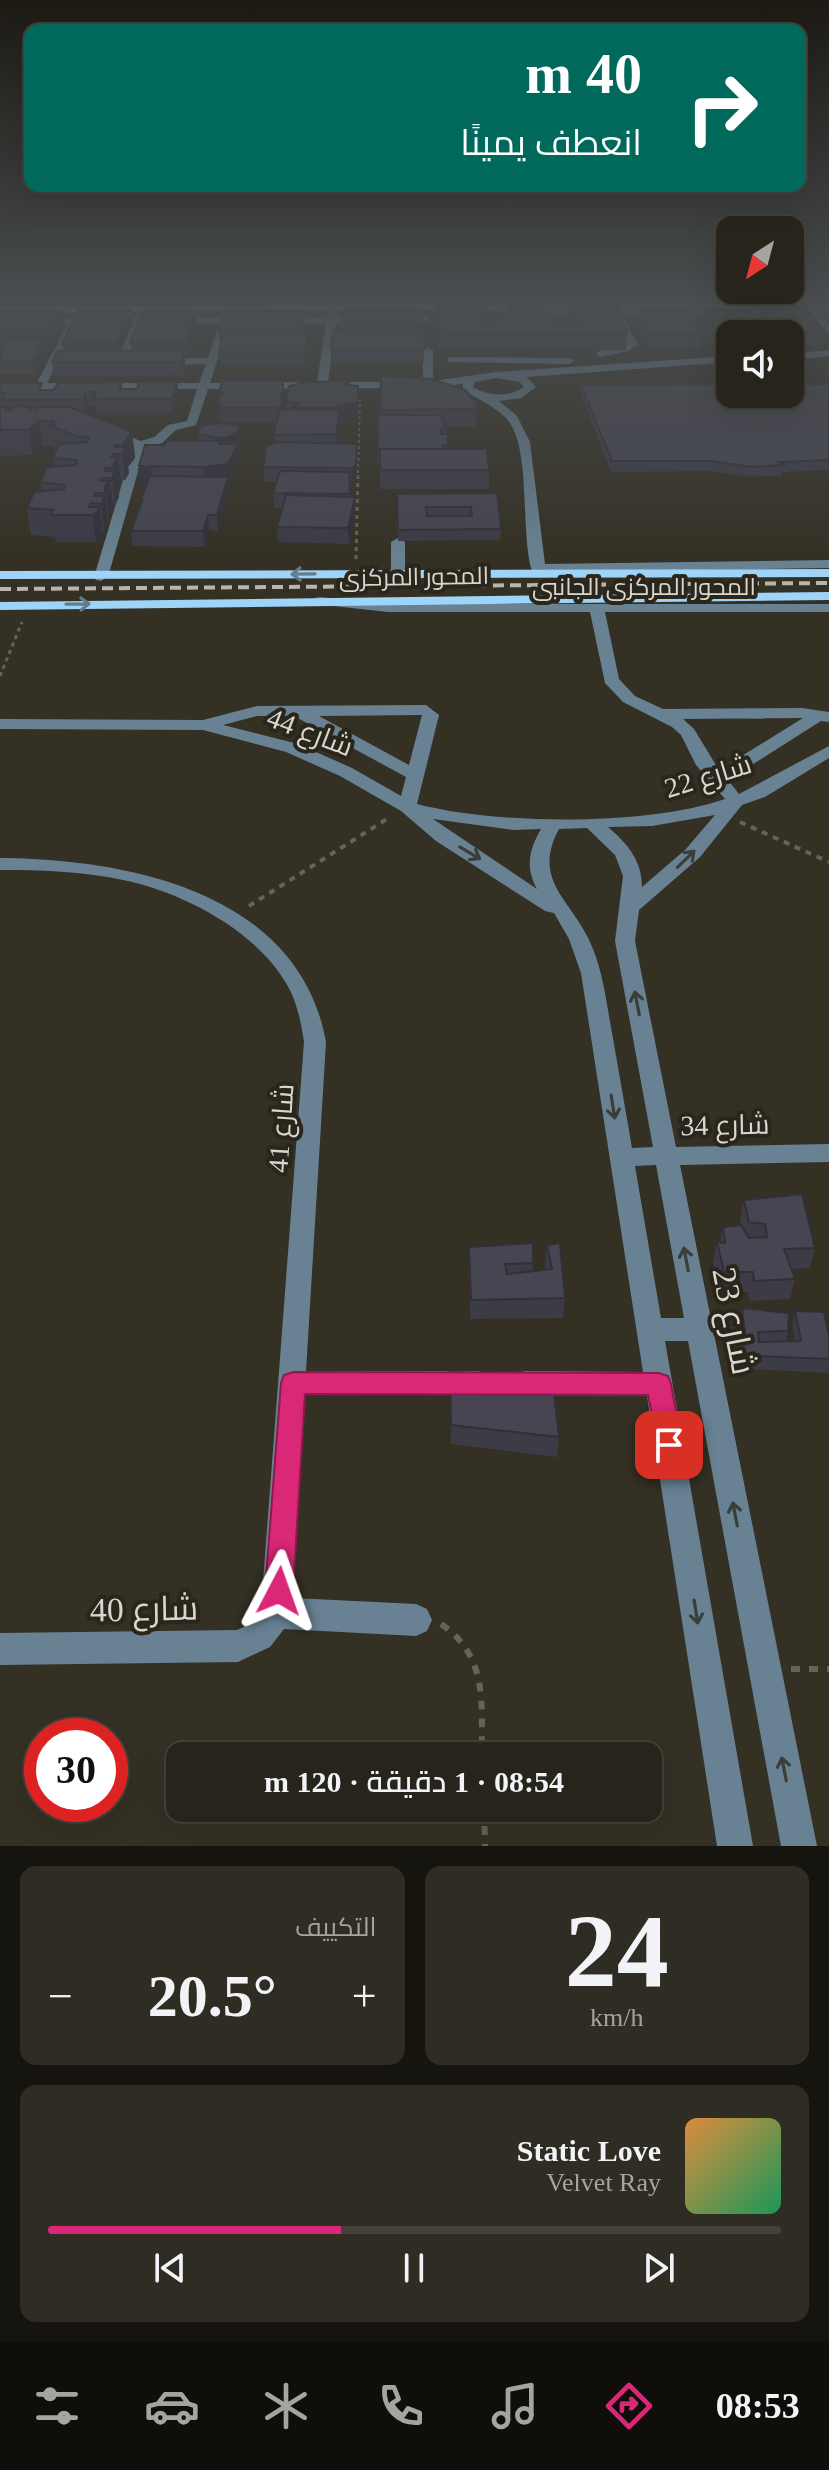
<!DOCTYPE html>
<html lang="ar">
<meta charset="utf-8">
<style>
body{margin:0;font-family:"Times New Roman",Cairo,serif;background:#2f2c24;color:#f1f3f6;direction:rtl;height:100vh;display:flex;flex-direction:column;font-size:30px;white-space:nowrap}
*{box-sizing:border-box;margin:0}
p{font-size:26px;color:#a4a4a3}
.icon{flex:none;width:44px;height:44px;fill:none;stroke:currentColor;stroke-width:2;stroke-linecap:round;stroke-linejoin:round}
.map{position:relative;height:1846px;overflow:hidden;direction:ltr}
.sheet{display:flex;flex-direction:column;gap:20px;padding:20px;background:#15140f;flex:1}
.sheet>*{flex:none}
.banner{position:absolute;left:24px;top:24px;width:782px;height:168px;border-radius:16px;box-shadow:0 8px 32px #0002,0 0 0 2px #43413a;direction:rtl;background:#00695c;color:#fff;overflow:hidden}
.needle{width:52px;rotate:216deg}
.fabs{position:absolute;left:716px;top:216px;display:grid;gap:16px}
.fabs a{display:grid;place-items:center;width:88px;height:88px;border-radius:16px;background:#27241b;box-shadow:0 8px 32px #0002,0 0 0 2px #43413a;font-size:40px}
.speed{position:absolute;left:24px;top:1718px;display:flex;gap:16px;font-size:40px;font-weight:700;text-align:center}
.speed>*{display:grid;place-content:center;width:104px;height:104px;border-radius:50%;background:#27241b;box-shadow:0 8px 32px #0002,0 0 0 2px #43413a;line-height:1}
.speed .limit{border:12px solid #d22;background:#fff;color:#111}
.pin{position:absolute;display:grid;place-items:center;width:68px;height:68px;color:#fff;margin:-34px;border-radius:16px;box-shadow:0 4px 12px #0006}
.me{position:absolute;width:88px;margin:-44px;rotate:4deg;stroke-linejoin:round;filter:drop-shadow(0 0 6px #0008)}
.turn{display:flex;align-items:center;gap:28px;height:168px;padding:0 32px;font-size:36px}
.turn .icon{width:104px;height:104px;stroke-width:2.5}
.turn b{display:block;font-size:56px;line-height:68px}
.big{font-size:60px;font-weight:600;line-height:1.1}
.sheet .tile{flex:1;display:flex;flex-direction:column;justify-content:center;gap:12px;min-width:0;padding:0 28px;border-radius:16px;background:#2f2c24}
.sheet .dial{align-items:center;gap:0}
.dial b{font-size:104px;line-height:1}
.song{display:flex;align-items:center;gap:24px}
.cover{width:96px;height:96px;border-radius:12px;background:linear-gradient(135deg,hsl(30 70% 55%),hsl(150 70% 35%))}
.played{height:8px;border-radius:4px;background:linear-gradient(90deg,#db2777 40%,#43413a 40%)}
.keys{display:flex;justify-content:space-around;direction:ltr}
.heat{display:flex;justify-content:space-between;align-items:center;font-size:44px;direction:ltr}
.sheet .tiles{flex:1;display:grid;gap:20px;grid-template-columns:1fr 1fr}
.tile:last-child{grid-column:span 2}
.trip{position:absolute;left:166px;top:1742px;width:496px;height:80px;border-radius:16px;background:#27241b;box-shadow:0 8px 32px #0002,0 0 0 2px #43413a;font-weight:600;line-height:80px;text-align:center;direction:rtl}
.tab-bar{display:flex;height:128px;justify-content:space-around;align-items:center;background:#100e0b;color:#a4a4a3}
.tab-bar .icon{width:56px;height:56px}
.tab-bar .selected{color:#db2777}
.tab-bar b{font-size:36px;color:#f1f3f6}
.map>svg:first-child{display:block}
.lines{fill:none;stroke-linecap:round;stroke-linejoin:round}
.path-far3{stroke:#666358;stroke-width:2;stroke-dasharray:3 3;stroke-linecap:butt}
.path-far2{stroke:#666358;stroke-width:3;stroke-dasharray:4 4;stroke-linecap:butt}
.path-far1{stroke:#666358;stroke-width:4;stroke-dasharray:6 6;stroke-linecap:butt}
.path{stroke:#666358;stroke-width:6;stroke-dasharray:9 9;stroke-linecap:butt}
.minor{fill:#688293;fill-rule:evenodd}
.major{fill:#9dd4f8;fill-rule:evenodd}
.rail{stroke:#b7b5ac;stroke-width:4;stroke-dasharray:11 6;stroke-linecap:butt}
.wall{fill:#3c3b46}
.shaded-wall{fill:#313039}
.building{fill:#464551;stroke:#313039;stroke-width:2;fill-rule:evenodd}
.oneway{stroke:#647d8a}
.oneway2{stroke:#3a3d39}
.route{fill:#db2777;stroke:#8e194d;stroke-width:2}
.labels{text-anchor:middle;dominant-baseline:central;stroke-width:8;stroke-linejoin:round;paint-order:stroke}
.far-street-label{font-size:24px;fill:#d8d6ce;stroke:#2a261b}
.street-label{font-size:28px;fill:#d8d6ce;stroke:#2a261b}
.near-street-label{font-size:34px;fill:#d8d6ce;stroke:#2a261b}
</style>
<div class="map">
<svg width="829" height="1846" viewBox="0 0 829 1846">
<rect width="100%" height="100%" fill="#343024"/>
<g class="lines">
<!-- path-far3 -->
<path class="path-far3" d="M358,473L360,400"/>
<!-- path-far2 -->
<g class="path-far2">
<path d="M356,559L358,471"/>
<path d="M0,676L22,622"/>
</g>
<!-- path-far1 -->
<g class="path-far1">
<path d="M740,822L829,862"/>
<path d="M249,906L390,817"/>
</g>
<!-- path -->
<g class="path">
<path d="M441,1624C489,1657 481,1704 482,1756"/>
<path d="M791,1669H829"/>
<path d="M484,1808L485,1846"/>
</g>
<!-- minor -->
<g class="minor">
<path d="M468,301L517,309L829,307V313H821L829,324V334L811,313L621,314L638,344L628,351L601,357L597,356V352L627,343L611,314L517,315L465,306Z"/>
<path d="M333,305L338,308L337,317L426,316L431,319L426,322L336,323L328,382H423V350L428,347L433,350V381L496,372L730,356V362L527,377L536,387L521,398L499,401L517,416L530,442L545,564L829,560V568L546,572L544,577H534C518,539 534,445 505,417C492,405 478,399 463,390V384L428,388L208,389L196,425L176,430L162,443L145,447L108,577L101,581L96,580L94,577L133,447L104,433L110,429L141,441L154,437L168,425L187,421L197,389L0,390V384H36L68,324L0,325V319L135,318L143,307L148,310L145,318L221,317L227,311L232,314L231,317L251,320L229,323L210,383L317,382L326,323H278L273,320L278,317H327L328,308ZM219,323L208,358L160,359L155,362L160,365L206,364L199,383H47L78,324H132L117,362L122,365L127,362L142,324ZM496,378L520,382L524,387C508,398 489,396 473,387L475,382Z"/>
<path d="M829,350V356L790,360V354Z"/>
<path d="M452,357L569,358L574,361L569,364L448,362V358Z"/>
<path d="M398,538L405,542V573L398,577L391,573V542Z"/>
<path d="M320,597L388,604H829V612H605L619,679L635,696L663,709L802,708L829,712V722L821,721L728,780L739,794L829,746V758L765,797L742,805L700,857L639,910L635,941L676,1147L829,1144V1162L680,1165L817,1846H781L688,1341H665L753,1846H717L647,1396L525,1395L515,1392L511,1383L515,1374L525,1371L643,1372L581,973L569,939L554,913L545,911L436,841L401,811L340,776L286,752L203,730L0,729V719L203,720L257,706L426,705L439,715L417,804C497,825 647,826 725,799L696,765L681,735L672,727L623,702L605,683L590,612H388L315,604V598ZM422,715L409,765L319,716ZM257,716H294L406,777L401,796L352,768L298,744L223,725ZM803,718L719,770L694,729L683,719ZM715,815L686,849L642,887C642,861 628,844 608,827L652,826ZM433,819L514,830L541,829C529,850 525,867 537,889ZM587,828L615,855L623,876L615,941L653,1147L632,1148C625,1107 618,1067 611,1027C606,1000 603,974 593,949C575,901 530,883 559,829ZM656,1165L684,1318H661L635,1166Z"/>
<path d="M0,858C128,859 299,892 326,1042L306,1371H477L487,1374L491,1383L487,1392L477,1395H305L293,1598L416,1604L427,1609L432,1620L427,1631L416,1636L284,1629L270,1647L238,1662L0,1665V1633L237,1630L248,1625L261,1608L304,1042C301,1022 297,1001 286,983C255,930 182,892 123,880C82,871 41,870 0,870Z"/>
</g>
<!-- major -->
<g class="major">
<path d="M735,301H829V306L0,313V307Z"/>
<path d="M829,569V577L0,579V571Z"/>
<path d="M829,592V600L0,610V602Z"/>
</g>
<!-- rail -->
<path class="rail" d="M0,589L829,583"/>
</g>
<!-- wall -->
<g class="wall">
<path d="M437,305L489,323L508,318L509,306L553,321L567,322L568,305L627,333L626,350H440L437,321Z"/>
<path d="M760,308L823,333L820,346H790V334H766L758,320Z"/>
<path d="M343,309L421,324V330H424V362H331V349L342,330Z"/>
<path d="M131,310L132,323L121,351H131L130,343L195,310L197,323L187,356H185V364L183,375L54,376L52,362L63,351L62,344Z"/>
<path d="M304,310V332L308,345L306,365H220L219,352L221,341H219L218,328Z"/>
<path d="M638,310L702,334L700,347L649,348L637,322Z"/>
<path d="M705,310L730,334V348H717L703,323Z"/>
<path d="M0,311H61L63,323L52,343H46L47,352L35,374H0Z"/>
<path d="M381,376L477,409L476,427H446V434H448V449L489,470V489H380V464H378V449Z"/>
<path d="M283,380L284,409H287L286,402L351,385L358,416L341,419L338,444L357,459L356,481L350,483V496L355,497V512L349,544L278,542L277,527L282,508H274L273,493L276,482H264L263,467L275,443L274,435L277,422H220L219,393Z"/>
<path d="M122,382V389L179,395L173,413H95L94,406H88L85,413L132,432L135,458L128,467L129,473L125,480H121V483L118,490L119,497L115,505H113L114,508L109,512L108,523L104,531H103L101,538L96,542H56L55,537L31,535L27,508L42,491L40,482L54,467L53,458L56,452L54,451L53,446H43L33,455L0,456V383L44,390H54Z"/>
<path d="M829,384V470L782,472V475L750,477L710,471L611,472L581,394V385Z"/>
<path d="M198,429L240,430L241,440L235,444L239,458L229,479H228L229,492L218,531L209,530L204,547L133,546L131,531L141,504V499L147,482L140,485L139,466L165,445L199,441Z"/>
<path d="M497,493L501,529L500,540L398,541L397,494Z"/>
<path d="M744,1200L815,1248L810,1268L791,1269L795,1279L790,1299L749,1301L748,1292H719L713,1262L717,1242H720L723,1227L741,1225L740,1220Z"/>
<path d="M547,1245L565,1298L563,1318L470,1319L469,1247L533,1263V1271L546,1270L545,1265Z"/>
<path d="M742,1308L788,1331L786,1341H795L792,1325L795,1311L829,1336V1373L732,1368L728,1339L731,1326L739,1327V1322Z"/>
<path d="M450,1372L559,1437L557,1457L451,1444Z"/>
</g>
<!-- shaded-wall -->
<g class="shaded-wall">
<path d="M131,310L132,323L119,356L117,343Z"/>
<path d="M195,310L197,323L187,356L186,343Z"/>
<path d="M304,310L305,322L302,341V328Z"/>
<path d="M61,311L63,323L52,343L50,330Z"/>
<path d="M308,332V345L306,365L305,352Z"/>
<path d="M45,339L47,352L35,374L33,361Z"/>
<path d="M184,350L185,364L183,375L181,362Z"/>
<path d="M177,382L179,395L173,413L172,399Z"/>
<path d="M358,386V416L341,419L337,449L336,434L329,422V408Z"/>
<path d="M86,392L88,406L85,414L83,400Z"/>
<path d="M283,393L284,416L279,422L278,408L280,396Z"/>
<path d="M31,407L34,425L39,421L43,446L33,455L29,430V410Z"/>
<path d="M240,430L241,440L230,447L216,448V438Z"/>
<path d="M132,432L135,458L128,467L129,473L125,480L122,445Z"/>
<path d="M238,444L239,458L229,479H228L229,492L218,531L217,515L205,482L203,467Z"/>
<path d="M357,444L356,481L352,483L351,468Z"/>
<path d="M113,454L114,465L118,457L121,483L118,490L119,497L115,505L112,478L113,475L111,457Z"/>
<path d="M151,466L153,481L140,485L138,470Z"/>
<path d="M110,481L114,508L109,512V520L105,485Z"/>
<path d="M105,496L108,523L104,531L101,504Z"/>
<path d="M355,497V512L349,544L348,528Z"/>
<path d="M91,503L92,515L99,507L103,534L101,538L96,542L92,515L89,507Z"/>
<path d="M208,515L209,530L204,547L203,531Z"/>
</g>
<!-- building -->
<g class="building">
<path d="M437,305H483L486,316L478,319L489,323L510,317L509,306H543L553,321L577,322H581L577,320L581,318L571,316L568,305H616L627,333H440Z"/>
<path d="M760,308H805L823,333H776Z"/>
<path d="M343,309H419L421,324L388,325V322H383V325H342Z"/>
<path d="M688,309L702,334L650,335L638,310Z"/>
<path d="M78,310H131L117,343L62,344Z"/>
<path d="M143,310H195L186,343H130Z"/>
<path d="M223,310H304L302,328H218Z"/>
<path d="M705,310H750L764,334L718,335Z"/>
<path d="M0,311H61L50,330L0,331Z"/>
<path d="M333,330H424L425,349H331Z"/>
<path d="M224,332H308L305,352H219Z"/>
<path d="M0,339H45L33,361H0Z"/>
<path d="M184,350L181,362H52L57,351Z"/>
<path d="M381,376L431,379L453,386L466,390L472,400H476L477,409L380,410Z"/>
<path d="M222,380H283V393L280,396L283,402L278,408H219V395L226,392L219,393Z"/>
<path d="M351,381L345,384L358,386V402L329,408L291,407L300,403L286,402L289,386L305,382Z"/>
<path d="M122,382L119,389H137L139,382H177L172,399H93L96,392H86L83,400H1L5,393H0V383H42L39,390H54L58,383Z"/>
<path d="M730,384V394H790V384H829V460L779,462L784,465L751,467L712,461H612L581,385Z"/>
<path d="M14,406L31,407L29,410H37L38,407H70L132,432L122,445H116L115,447H126L122,454H113L111,457H118L112,468H106L105,471H115L112,478H102L100,481H110L105,485V493H95L94,496H105L101,504L91,503L89,507H99L98,511L92,515H51L53,510L27,508L34,492L64,489L65,485L40,482L47,467L76,465L77,460L53,458L59,444L87,442L89,437L76,436L50,426L55,424L51,423L53,421H39L29,430H0V407H9L6,410H13Z"/>
<path d="M279,409L340,410L336,434L274,435Z"/>
<path d="M378,415H441L446,428L441,429V434H448V445H443V449H378Z"/>
<path d="M225,423L236,425L240,430L229,437L216,438L199,434L198,429L205,425Z"/>
<path d="M166,441H220L219,444H238L228,464L203,467L151,466L138,470L143,466H139L145,445H165Z"/>
<path d="M278,442L357,444L356,466L351,468L263,467L266,446Z"/>
<path d="M380,449H487L489,470H380Z"/>
<path d="M280,471L349,472L350,494L273,493Z"/>
<path d="M150,476L228,477L217,515H208L203,531H131L143,499H141Z"/>
<path d="M497,493L501,529L398,530L397,494ZM426,507H471L472,516H427Z"/>
<path d="M286,495L355,497L348,528L277,527Z"/>
<path d="M802,1194L815,1248L784,1249L795,1279L754,1281L753,1272H724L717,1242L725,1243L723,1227L741,1225L749,1238L767,1237L765,1224L749,1222L744,1200Z"/>
<path d="M533,1243V1263L505,1264L507,1274L552,1269L547,1245L560,1243L565,1298L471,1300L469,1247Z"/>
<path d="M742,1308L789,1313L788,1331L758,1332L759,1342L801,1341L795,1311L824,1312L829,1336V1359L735,1355L731,1326L744,1328Z"/>
<path d="M450,1372L552,1376L559,1437L451,1425Z"/>
</g>
<!-- one-way arrows -->
<defs><path id="oneway-shaft" d="M-6 0H5M1.5-3L5.5 0L1.5 3" fill="none" stroke-width="1.6" stroke-linecap="round" stroke-linejoin="round" transform="scale(2)"/></defs>
<g class="oneway">
<use href="#oneway-shaft" transform="translate(303 574) rotate(179)"/>
<use href="#oneway-shaft" transform="translate(78 604) rotate(-1)"/>
</g>
<g class="oneway2">
<use href="#oneway-shaft" transform="translate(470 853) rotate(31)"/>
<use href="#oneway-shaft" transform="translate(686 859) rotate(-44)"/>
<use href="#oneway-shaft" transform="translate(637 1003) rotate(-101)"/>
<use href="#oneway-shaft" transform="translate(613 1107) rotate(81)"/>
<use href="#oneway-shaft" transform="translate(686 1259) rotate(-101)"/>
<use href="#oneway-shaft" transform="translate(735 1514) rotate(-101)"/>
<use href="#oneway-shaft" transform="translate(696 1612) rotate(81)"/>
<use href="#oneway-shaft" transform="translate(784 1769) rotate(-101)"/>
</g>
<!-- sky -->
<linearGradient id="sky" x2="0" y2="1"><stop stop-color="#1d1a14"/><stop offset="0.54" stop-color="#4a4e50"/><stop offset="1" stop-color="#4a4e50" stop-opacity="0"/></linearGradient>
<rect width="829" height="559" fill="url(#sky)"/>
<!-- route -->
<path class="route" d="M293,1372L659,1373L668,1376L671,1384L682,1445L678,1454L669,1457L660,1454L648,1395L305,1394L293,1591L289,1601L279,1605L269,1601L265,1591L281,1383L284,1375Z"/>
<g class="labels">
<!-- far-street labels -->
<g class="far-street-label">
<text transform="translate(414 577) rotate(-1)">المحور المركزى</text>
<text x="644" y="587">المحور المركزى الجانبى</text>
</g>
<!-- street labels -->
<g class="street-label">
<text transform="translate(310 732) rotate(21)">شارع 44</text>
<text transform="translate(708 776) rotate(-17)">شارع 22</text>
<text transform="translate(725 1125) rotate(-1)">شارع 34</text>
<text transform="translate(281 1128) rotate(-86)">شارع 41</text>
</g>
<!-- near-street labels -->
<g class="near-street-label">
<text transform="translate(734 1321) rotate(79)">شارع 23</text>
<text transform="translate(144 1609) rotate(-1)">شارع 40</text>
</g>
</g>
</svg>
<div class="fabs">
<a><svg class="needle" viewBox="-14 -14 28 28"><path d="M0-13l5 13h-10z" fill="#e53935"/><path d="M0 13l5-13h-10z" fill="#a4a4a3"/></svg></a>
<a><svg class="icon" aria-label="sound" viewBox="0 0 24 24"><path d="M4 9h4l5-4v14l-5-4H4zM17 9q2 3 0 6"/></svg></a>
</div>
<div class="speed"><div class="limit">30</div></div>
<div class="pin" style="left:669px;top:1445px;background:#d93025"><svg class="icon" aria-label="arrive" viewBox="0 0 24 24"><path d="M6 21V4h12l-3 4 3 4H6"/></svg></div>
<svg class="me" style="left:279px;top:1591px" viewBox="-20 -20 40 40"><path d="M0-17L14 15 0 8-14 15z" fill="#db2777" stroke="#fff" stroke-width="4"/></svg>
<div class="trip">08:54 · 1 دقيقة · 120 m</div>
<div class="banner">
<div class="turn"><svg class="icon" aria-label="right" viewBox="0 0 24 24"><path d="M7 20v-9h11M14 6l5 5-5 5"/></svg><div><b>40 m</b>انعطف يمينًا</div></div>
</div>
</div>
<section class="sheet">
<div class="tiles">
<div class="tile dial"><b>24</b><p>km/h</p></div>
<div class="tile"><p>التكييف</p>
<div class="heat"><a>−</a><b class="big">20.5°</b><a>+</a></div>
</div>
<div class="tile">
<div class="song"><i class="cover"></i><div><b>Static Love</b><p>Velvet Ray</p></div></div>
<div class="played"></div>
<div class="keys"><svg class="icon" aria-label="previous" viewBox="0 0 24 24"><path d="M18 5L8 12l10 7zM5 5v14"/></svg><svg class="icon" aria-label="pause" viewBox="0 0 24 24"><path d="M8 5v14M16 5v14"/></svg><svg class="icon" aria-label="next" viewBox="0 0 24 24"><path d="M6 5l10 7-10 7zM19 5v14"/></svg></div>
</div>
</div>
</section>
<nav class="tab-bar">
<b>08:53</b>
<svg class="icon selected" aria-label="directions" viewBox="0 0 24 24"><path d="M12 3l9 9-9 9-9-9zM9 14v-3h6M13 9l2 2-2 2"/></svg>
<svg class="icon" aria-label="music" viewBox="0 0 24 24"><path d="M9 18V5l10-2v13"/><circle cx="6" cy="18" r="3"/><circle cx="16" cy="16" r="3"/></svg>
<svg class="icon" aria-label="phone" viewBox="0 0 24 24"><path d="M5 4h4l2 5-3 2q2 4 5 5l2-3 5 2v4C11 20 4 13 5 4z"/></svg>
<svg class="icon" aria-label="climate" viewBox="0 0 24 24"><path d="M12 3v18M4 7l16 10M4 17L20 7"/></svg>
<svg class="icon" aria-label="car" viewBox="0 0 24 24"><path d="M5 17H2v-5l4-1 3-4h7l3 4 3 1v5h-3M9 17h6M6 11h13"/><circle cx="7" cy="17" r="2"/><circle cx="17" cy="17" r="2"/></svg>
<svg class="icon" aria-label="filters" viewBox="0 0 24 24"><path d="M4 7h16M4 17h16"/><circle cx="9" cy="7" r="2"/><circle cx="15" cy="17" r="2"/></svg>
</nav>
